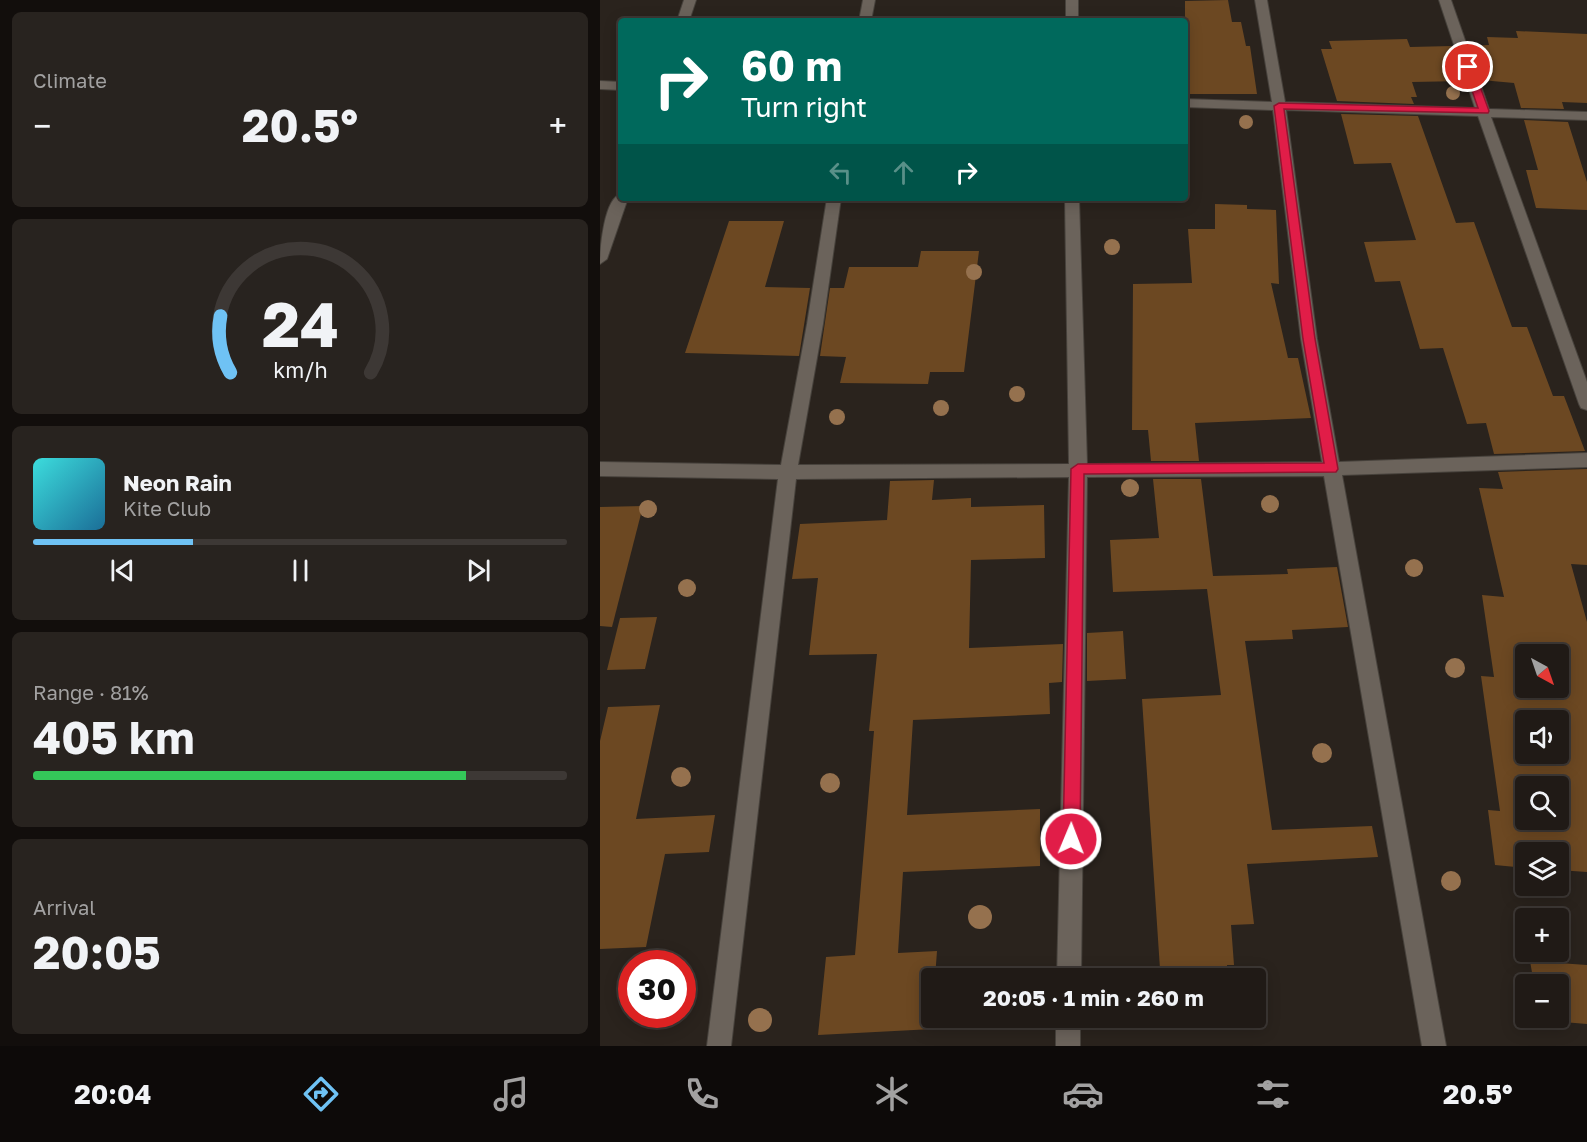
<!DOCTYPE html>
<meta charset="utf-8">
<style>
body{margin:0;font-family:"Golos Text",sans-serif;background:#28231f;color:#f1f3f6;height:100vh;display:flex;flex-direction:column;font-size:22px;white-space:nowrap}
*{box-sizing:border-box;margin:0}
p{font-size:20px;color:#a2a1a1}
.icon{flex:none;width:33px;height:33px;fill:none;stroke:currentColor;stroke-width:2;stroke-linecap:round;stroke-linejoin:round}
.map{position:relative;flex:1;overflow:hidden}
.details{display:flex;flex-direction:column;gap:12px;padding:12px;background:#120e0c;width:600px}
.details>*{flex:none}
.guide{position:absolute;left:18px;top:18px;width:570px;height:183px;border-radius:6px;box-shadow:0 3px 15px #0003,0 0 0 2px #3d3835;background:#00695c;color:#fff;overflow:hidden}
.needle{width:39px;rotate:140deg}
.fabs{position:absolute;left:915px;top:644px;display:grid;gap:12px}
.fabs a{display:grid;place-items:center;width:54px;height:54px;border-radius:6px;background:#201a16;box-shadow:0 3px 15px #0003,0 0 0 2px #3d3835;font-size:30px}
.speed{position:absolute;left:18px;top:950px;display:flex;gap:12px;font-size:30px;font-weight:700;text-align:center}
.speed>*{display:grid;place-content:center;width:78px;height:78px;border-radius:50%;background:#201a16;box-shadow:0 3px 15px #0003,0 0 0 2px #3d3835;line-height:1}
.speed .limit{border:9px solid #d22;background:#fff;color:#111}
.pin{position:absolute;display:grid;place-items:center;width:51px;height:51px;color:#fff;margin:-26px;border:3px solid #fff;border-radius:50%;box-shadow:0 2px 6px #0007}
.me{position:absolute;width:66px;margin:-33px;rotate:1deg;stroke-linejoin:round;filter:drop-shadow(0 0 4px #0008)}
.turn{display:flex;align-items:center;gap:21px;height:126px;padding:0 24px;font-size:27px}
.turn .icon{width:78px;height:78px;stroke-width:2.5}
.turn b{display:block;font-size:42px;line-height:51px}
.lanes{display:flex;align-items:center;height:57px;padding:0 24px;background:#0003;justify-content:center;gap:30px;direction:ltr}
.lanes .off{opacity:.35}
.big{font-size:45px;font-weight:700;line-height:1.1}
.details .tile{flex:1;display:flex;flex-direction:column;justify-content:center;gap:9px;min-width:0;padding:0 21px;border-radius:9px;background:#28231f}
.details .dial{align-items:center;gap:0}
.dial svg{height:156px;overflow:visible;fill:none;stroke:#3d3835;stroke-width:7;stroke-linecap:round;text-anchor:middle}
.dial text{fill:#f1f3f6;stroke:none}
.song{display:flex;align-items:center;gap:18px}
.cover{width:72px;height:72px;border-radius:9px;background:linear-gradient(135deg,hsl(180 70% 55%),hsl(200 70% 35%))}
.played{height:6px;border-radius:3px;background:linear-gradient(90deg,#6fc2f4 30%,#3d3835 30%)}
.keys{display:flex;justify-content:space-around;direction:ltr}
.heat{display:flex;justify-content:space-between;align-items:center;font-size:33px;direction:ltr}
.charge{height:9px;border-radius:4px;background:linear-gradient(90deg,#34c759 81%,#3d3835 0)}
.trip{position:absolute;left:321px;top:968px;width:345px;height:60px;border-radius:6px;background:#201a16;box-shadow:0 3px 15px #0003,0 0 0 2px #3d3835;font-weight:700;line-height:60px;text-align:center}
.menu{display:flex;height:96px;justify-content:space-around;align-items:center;background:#0d0a09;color:#a2a1a1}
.menu .icon{width:42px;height:42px}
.menu .active{color:#6fc2f4}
.menu b{font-size:27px;color:#f1f3f6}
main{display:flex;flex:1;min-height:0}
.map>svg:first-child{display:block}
.building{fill:#6c4822;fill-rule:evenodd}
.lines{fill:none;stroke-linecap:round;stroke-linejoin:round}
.street-casing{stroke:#47423c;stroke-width:2}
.street{fill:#6b635b;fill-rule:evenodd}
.tree{fill:#95714e}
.route{fill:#e11d48;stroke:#92132f;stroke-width:1.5}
</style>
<main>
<section class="details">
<div class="tile"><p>Climate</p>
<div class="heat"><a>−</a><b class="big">20.5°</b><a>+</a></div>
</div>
<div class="tile dial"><svg viewBox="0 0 100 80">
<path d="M14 69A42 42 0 1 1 86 69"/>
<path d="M14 69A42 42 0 0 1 9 40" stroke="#6fc2f4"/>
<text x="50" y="56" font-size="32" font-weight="700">24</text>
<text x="50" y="72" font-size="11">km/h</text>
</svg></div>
<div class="tile">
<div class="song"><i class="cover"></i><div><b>Neon Rain</b><p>Kite Club</p></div></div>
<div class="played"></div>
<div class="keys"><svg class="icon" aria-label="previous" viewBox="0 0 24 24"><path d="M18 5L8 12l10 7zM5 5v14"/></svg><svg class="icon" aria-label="pause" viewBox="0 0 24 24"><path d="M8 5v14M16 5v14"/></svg><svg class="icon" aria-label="next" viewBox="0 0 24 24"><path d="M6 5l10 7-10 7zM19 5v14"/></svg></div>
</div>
<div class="tile"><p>Range · 81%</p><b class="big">405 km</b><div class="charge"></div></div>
<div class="tile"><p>Arrival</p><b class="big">20:05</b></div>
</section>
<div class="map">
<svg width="987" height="1046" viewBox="0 0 987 1046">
<rect width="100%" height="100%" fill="#2a231d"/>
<!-- building -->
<g class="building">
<path d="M628,0L632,22H641L646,46H650L657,94H585V1Z"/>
<path d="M916,31L987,34V103L962,102L964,109L921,108L914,83L881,80L869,46L889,45L887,37L918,38Z"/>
<path d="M807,39L810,47L852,46L864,81L812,82L817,97H811L814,104L737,101L721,49H732L729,41Z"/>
<path d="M741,114L818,116L856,223L874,222L912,327H927L953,396H964L985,451L894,454L886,423L867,424L843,348L820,349L800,281L775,282L764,242L816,240L791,163L754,164Z"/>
<path d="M924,120L968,122L987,182V210L936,208L926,170H938Z"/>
<path d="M615,204L647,205V209L676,210L679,284L671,283L688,358H698L711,418L595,423L599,461H551L548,430H532L533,284L592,283L588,229H615Z"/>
<path d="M129,221H184L165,287L210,288L199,356L85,353Z"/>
<path d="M321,251H379L364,372H330L328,384L240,383L246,357L220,356L230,288H244L249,267H318Z"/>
<path d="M987,469V565L971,564L987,622V872L958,870V852H926V868L895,865L888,810L900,811L881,676L894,677L882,595L904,597L879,488L903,489L898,472ZM926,654H958V687H926ZM926,720H958V753H926ZM926,786H958V819H926Z"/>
<path d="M553,479H601L613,576L688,574L687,569L737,567L748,627L692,630L693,639L645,641L672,830L772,826L778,857L647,864L654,924L631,925L634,965H627L628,978H571L570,968L560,969L542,699L621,695L607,589L513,592L510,540L559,538Z"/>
<path d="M334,480L332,500L371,498V507L444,505L445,558L371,560L369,648L463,644L462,682L449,683L450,714L313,720L307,815L440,809V866L303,872L298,953L337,951L335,978H332L333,1029L218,1035L226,957L255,955L274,731H269L277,654L209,655L218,578L192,579L200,524L287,520L290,481Z"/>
<path d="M43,506L12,627L0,626V507Z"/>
<path d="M57,617L45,669L7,670L20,618Z"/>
<path d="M523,631L526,679L487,681V633Z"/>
<path d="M60,705L36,819L115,815L109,852L65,854L46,947L0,949V741L8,707Z"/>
<path d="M930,961L987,965V1024L939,1020V1017H958V984H934Z"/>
<path d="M574,1017H632L633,1024L574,1027Z"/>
</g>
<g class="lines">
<defs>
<g id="street">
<path d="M84,0H96L89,21H77Z"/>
<path d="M263,0H275L271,21H259Z"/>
<rect x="466" y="0" width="12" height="21"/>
<path d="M655,0H667L685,102L875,108L839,0H851L889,109L987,112V120L891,117L987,382V410L981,408L979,404L878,116L686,110L717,339L739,462L987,453V467L742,475L846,1046H822L724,476L487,477L481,978H457L469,477L196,479L131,1046H107L178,479L0,476V462L181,465L207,324L227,198H241L223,324L198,465L469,464L465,198H479L487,464L722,462L701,339L673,110L585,107V99L672,102Z"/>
<path d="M0,81L21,82V90L0,89Z"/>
<path d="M21,194V198H28L7,259L0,264C0,249 4,198 21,194Z"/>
<rect x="456" y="1017" width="24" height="29"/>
</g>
</defs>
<!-- street casing -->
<use href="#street" class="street-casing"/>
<!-- street -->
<use href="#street" class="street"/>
</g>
<!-- trees -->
<g class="tree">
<circle cx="853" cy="93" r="7"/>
<circle cx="646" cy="122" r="7"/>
<circle cx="512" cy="247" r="8"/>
<circle cx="374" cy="272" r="8"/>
<circle cx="417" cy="394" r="8"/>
<circle cx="341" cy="408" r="8"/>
<circle cx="237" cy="417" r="8"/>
<circle cx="530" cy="488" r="9"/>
<circle cx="670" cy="504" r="9"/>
<circle cx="48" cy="509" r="9"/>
<circle cx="814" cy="568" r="9"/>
<circle cx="87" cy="588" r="9"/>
<circle cx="855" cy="668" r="10"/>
<circle cx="722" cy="753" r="10"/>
<circle cx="81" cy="777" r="10"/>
<circle cx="230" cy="783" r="10"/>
<circle cx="851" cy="881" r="10"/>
<circle cx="380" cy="917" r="12"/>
<circle cx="160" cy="1020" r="12"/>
</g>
<!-- route -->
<path class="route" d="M868,64L873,67L889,111L888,113L684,109L715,339L738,469L736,472L484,474L480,839L477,845L471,847L466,845L463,839L471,469L478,464L724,463L703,339L674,106L679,103L878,108L864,67Z"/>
</svg>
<div class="fabs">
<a><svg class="needle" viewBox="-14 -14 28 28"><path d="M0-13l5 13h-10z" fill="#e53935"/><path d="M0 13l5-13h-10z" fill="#a2a1a1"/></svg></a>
<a><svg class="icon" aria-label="sound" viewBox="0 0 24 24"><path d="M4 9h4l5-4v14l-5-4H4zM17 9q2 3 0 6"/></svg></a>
<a><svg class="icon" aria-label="search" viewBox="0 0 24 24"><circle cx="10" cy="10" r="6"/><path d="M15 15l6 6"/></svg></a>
<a><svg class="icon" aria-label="layers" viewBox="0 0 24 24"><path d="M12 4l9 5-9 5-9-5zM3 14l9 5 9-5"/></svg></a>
<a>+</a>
<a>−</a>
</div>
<div class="speed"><div class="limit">30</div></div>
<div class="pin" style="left:868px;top:67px;background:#d93025"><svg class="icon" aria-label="arrive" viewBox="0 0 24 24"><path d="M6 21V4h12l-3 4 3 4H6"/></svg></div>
<svg class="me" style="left:471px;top:839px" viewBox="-20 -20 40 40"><circle r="17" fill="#e11d48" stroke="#fff" stroke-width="3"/><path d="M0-11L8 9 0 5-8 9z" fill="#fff"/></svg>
<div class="trip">20:05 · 1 min · 260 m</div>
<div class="guide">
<div class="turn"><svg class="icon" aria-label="right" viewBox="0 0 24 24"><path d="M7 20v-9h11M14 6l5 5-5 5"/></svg><div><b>60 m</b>Turn right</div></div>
<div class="lanes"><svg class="icon off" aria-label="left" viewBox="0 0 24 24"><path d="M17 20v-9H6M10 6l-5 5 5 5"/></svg><svg class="icon off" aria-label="ahead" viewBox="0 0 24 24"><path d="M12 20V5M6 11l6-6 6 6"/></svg><svg class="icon" aria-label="right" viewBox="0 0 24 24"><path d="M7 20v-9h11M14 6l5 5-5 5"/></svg></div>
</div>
</div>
</main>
<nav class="menu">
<b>20:04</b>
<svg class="icon active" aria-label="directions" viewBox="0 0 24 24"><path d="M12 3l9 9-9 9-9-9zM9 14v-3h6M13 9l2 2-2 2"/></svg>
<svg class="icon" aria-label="music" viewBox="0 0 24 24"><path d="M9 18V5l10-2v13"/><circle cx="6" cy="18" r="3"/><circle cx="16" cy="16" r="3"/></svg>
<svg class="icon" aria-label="phone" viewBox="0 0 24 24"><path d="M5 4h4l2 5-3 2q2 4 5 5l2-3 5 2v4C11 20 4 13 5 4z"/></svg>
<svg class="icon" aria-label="climate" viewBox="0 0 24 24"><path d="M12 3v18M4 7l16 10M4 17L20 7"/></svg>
<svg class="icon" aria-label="car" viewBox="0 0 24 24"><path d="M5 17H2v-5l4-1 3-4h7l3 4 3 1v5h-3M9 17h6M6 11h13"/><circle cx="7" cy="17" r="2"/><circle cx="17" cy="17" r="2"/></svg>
<svg class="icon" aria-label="filters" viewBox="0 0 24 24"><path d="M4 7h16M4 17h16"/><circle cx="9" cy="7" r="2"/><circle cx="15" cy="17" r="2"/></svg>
<b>20.5°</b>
</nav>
